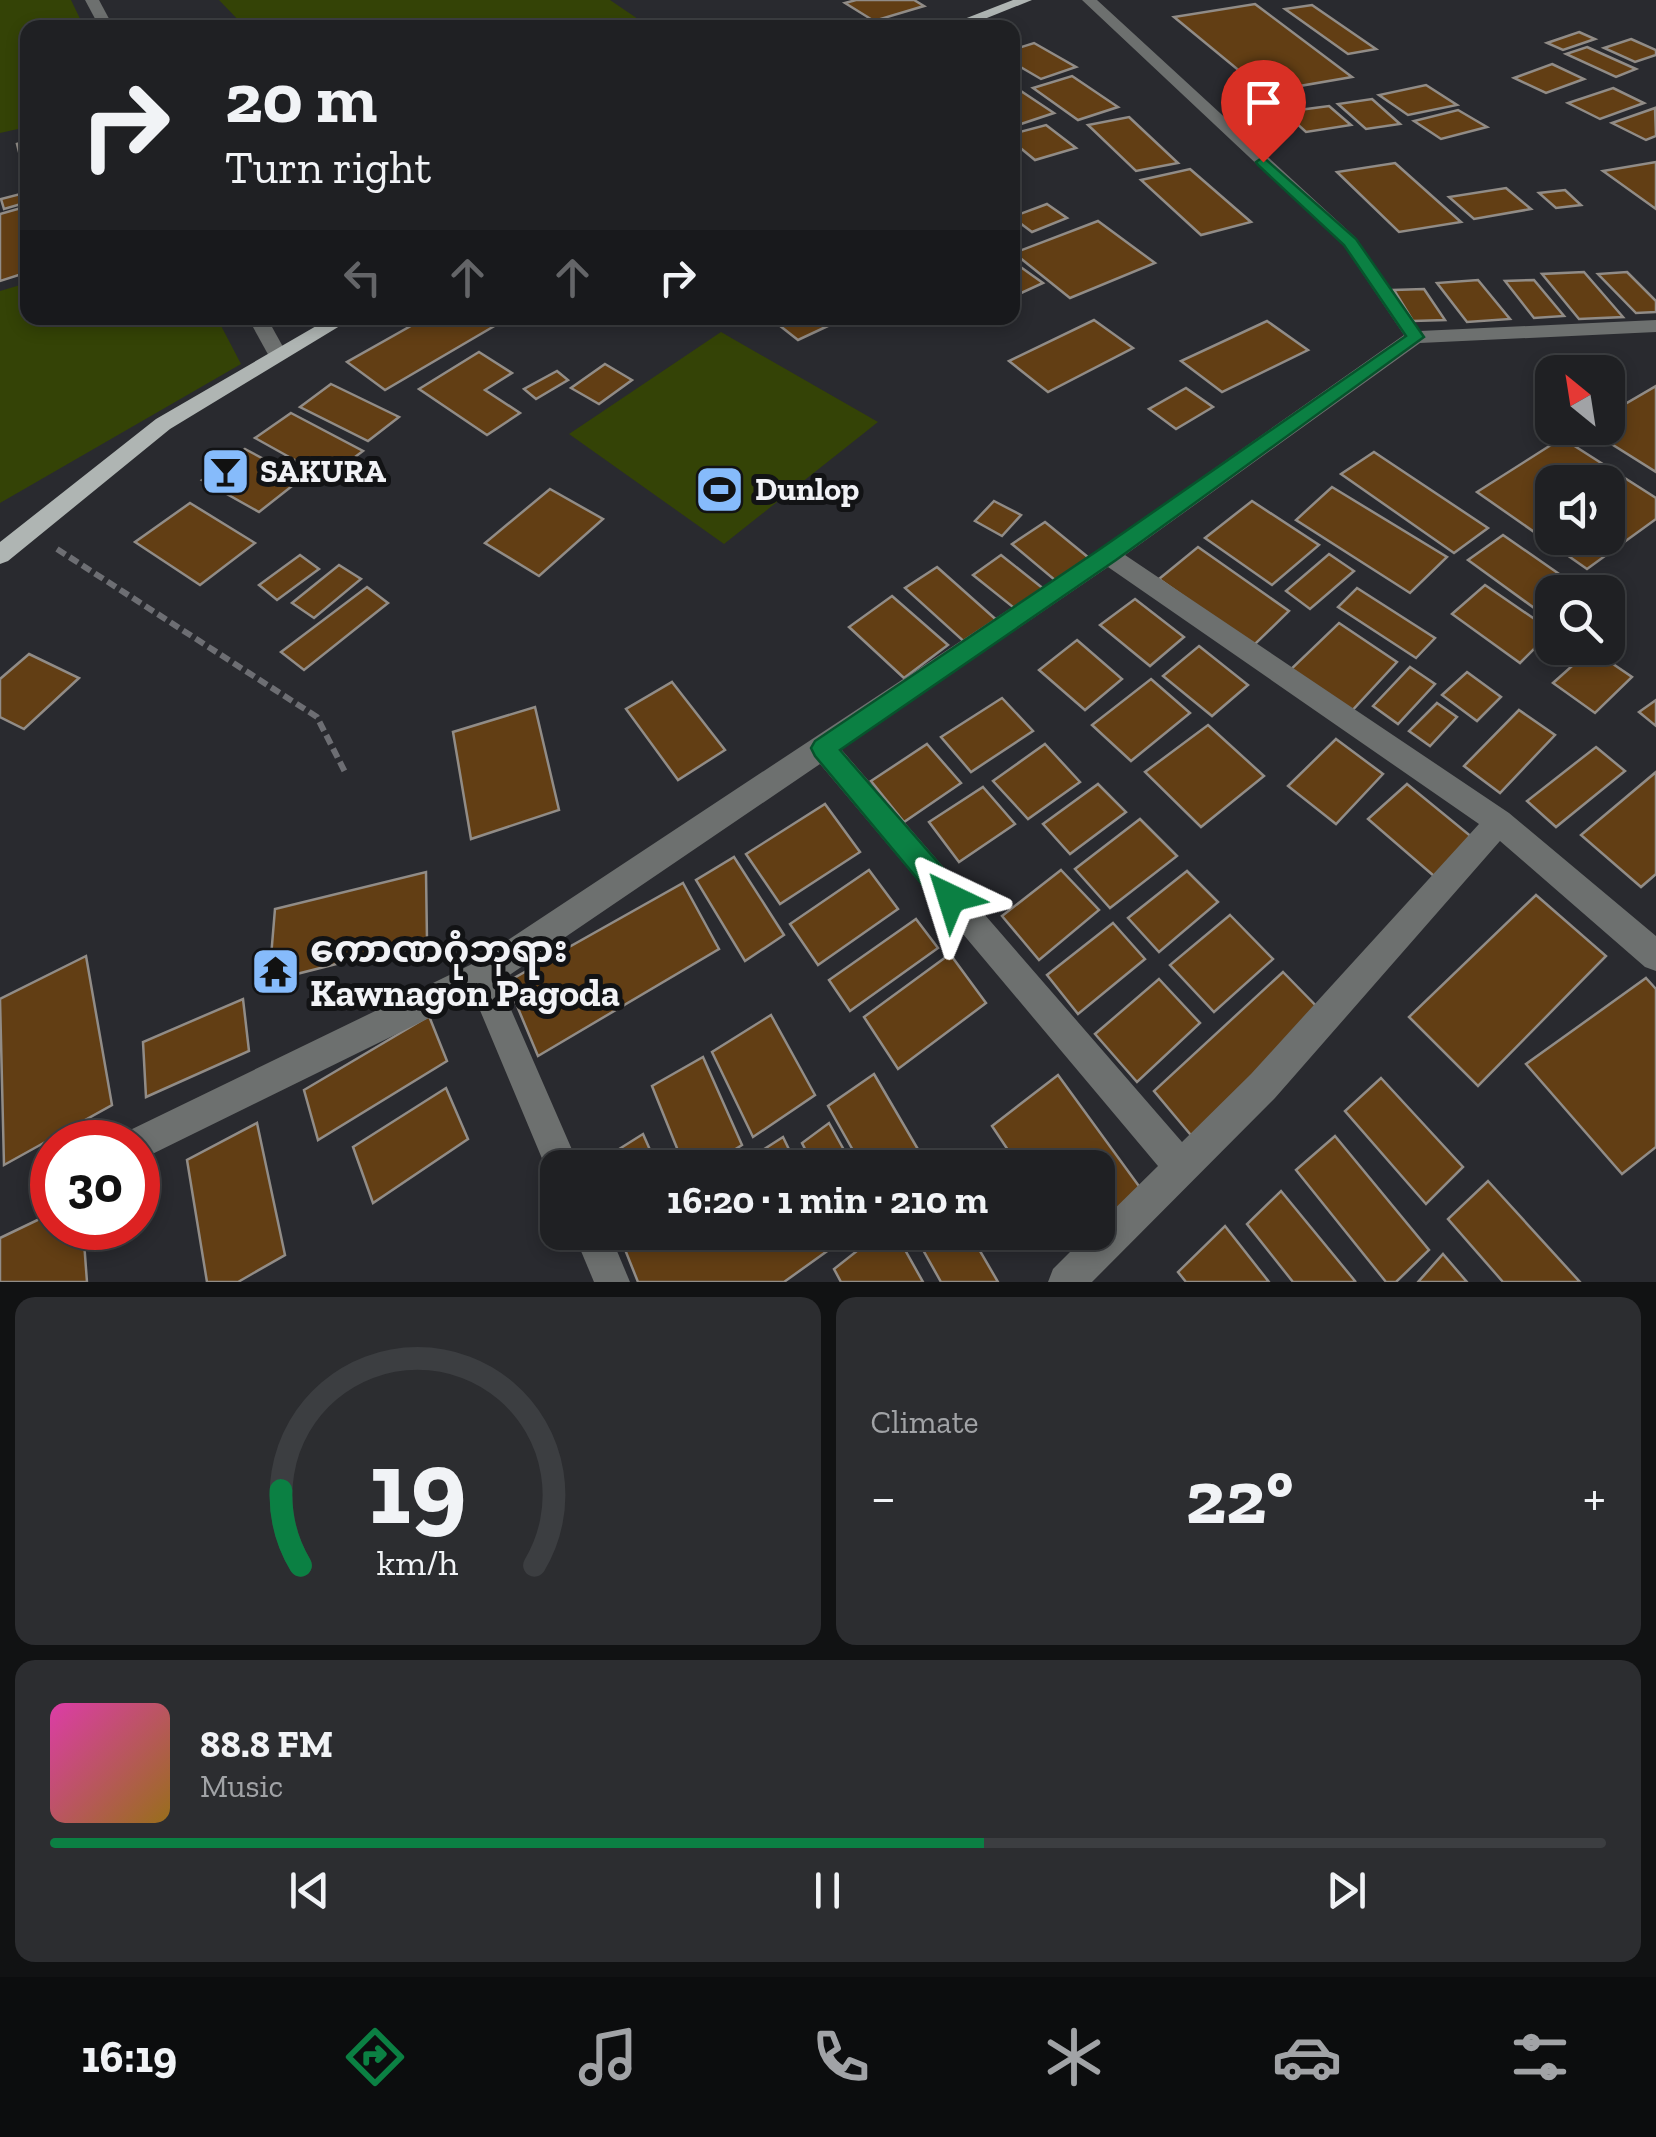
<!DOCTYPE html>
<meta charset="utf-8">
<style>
body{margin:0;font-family:"Zilla Slab","Noto Sans Myanmar",serif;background:#2c2d30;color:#f1f3f6;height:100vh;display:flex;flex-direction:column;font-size:38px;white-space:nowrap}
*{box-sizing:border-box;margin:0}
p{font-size:32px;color:#a1a3a6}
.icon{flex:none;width:55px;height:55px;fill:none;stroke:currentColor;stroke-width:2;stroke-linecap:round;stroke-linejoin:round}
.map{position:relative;height:1282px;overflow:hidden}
.panel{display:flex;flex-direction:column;gap:15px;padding:15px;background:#111213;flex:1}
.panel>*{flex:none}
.hud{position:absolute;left:20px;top:20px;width:1000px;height:305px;border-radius:20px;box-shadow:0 5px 15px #0003,0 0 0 2px #3c3e41;background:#1f2023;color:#f1f3f6;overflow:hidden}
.needle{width:65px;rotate:330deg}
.fabs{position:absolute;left:1535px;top:355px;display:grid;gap:20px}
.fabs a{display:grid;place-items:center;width:90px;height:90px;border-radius:20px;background:#1f2023;box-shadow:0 5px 15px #0003,0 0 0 2px #3c3e41;font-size:50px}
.speed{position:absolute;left:30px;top:1120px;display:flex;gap:20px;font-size:50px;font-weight:700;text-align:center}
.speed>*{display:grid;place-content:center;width:130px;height:130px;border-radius:50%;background:#1f2023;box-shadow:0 5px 15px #0003,0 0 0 2px #3c3e41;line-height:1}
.speed .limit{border:15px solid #d22;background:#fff;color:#111}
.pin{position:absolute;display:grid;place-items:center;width:85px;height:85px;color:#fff;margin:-102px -42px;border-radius:50% 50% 50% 0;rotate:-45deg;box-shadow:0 0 10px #0007}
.pin .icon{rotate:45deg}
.me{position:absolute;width:110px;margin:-55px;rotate:319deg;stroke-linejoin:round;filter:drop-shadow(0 0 8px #0008)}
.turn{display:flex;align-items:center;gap:35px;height:210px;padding:0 40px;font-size:45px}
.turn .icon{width:130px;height:130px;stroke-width:2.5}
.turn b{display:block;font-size:70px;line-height:85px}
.lanes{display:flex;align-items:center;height:95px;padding:0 40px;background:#0003;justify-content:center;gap:50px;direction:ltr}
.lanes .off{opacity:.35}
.big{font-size:75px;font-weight:800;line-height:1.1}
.panel .tile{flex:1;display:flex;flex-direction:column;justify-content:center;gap:15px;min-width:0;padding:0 35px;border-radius:20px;background:#2c2d30}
.panel .dial{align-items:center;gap:0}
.dial svg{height:260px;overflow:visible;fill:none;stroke:#3c3e41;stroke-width:7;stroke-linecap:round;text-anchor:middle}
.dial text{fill:#f1f3f6;stroke:none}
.song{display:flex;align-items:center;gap:30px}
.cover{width:120px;height:120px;border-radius:15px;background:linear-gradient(135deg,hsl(320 70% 55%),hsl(40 70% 35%))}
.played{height:10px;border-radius:5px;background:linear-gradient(90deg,#0b8043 60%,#3c3e41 60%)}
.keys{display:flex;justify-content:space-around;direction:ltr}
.heat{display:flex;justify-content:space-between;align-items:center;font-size:55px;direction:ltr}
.panel .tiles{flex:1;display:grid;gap:15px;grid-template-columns:1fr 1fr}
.tile:last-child{grid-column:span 2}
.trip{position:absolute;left:540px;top:1150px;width:575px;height:100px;border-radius:20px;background:#1f2023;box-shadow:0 5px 15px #0003,0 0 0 2px #3c3e41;font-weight:800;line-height:100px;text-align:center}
.tab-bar{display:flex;height:160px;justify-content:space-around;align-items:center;background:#0c0d0e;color:#a1a3a6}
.tab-bar .icon{width:70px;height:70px}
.tab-bar .current{color:#0b8043}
.tab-bar b{font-size:45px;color:#f1f3f6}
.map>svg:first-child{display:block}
.green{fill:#344306}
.building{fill:#623e14;stroke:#918c87;stroke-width:2.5;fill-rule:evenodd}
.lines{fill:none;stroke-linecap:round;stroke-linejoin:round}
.path{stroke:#6d6e73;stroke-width:6;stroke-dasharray:10 5;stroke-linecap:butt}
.minor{fill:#6d706f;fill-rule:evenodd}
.primary{fill:#afb5b3;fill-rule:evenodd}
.route{fill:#0b8043;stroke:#07532c;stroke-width:2.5}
.labels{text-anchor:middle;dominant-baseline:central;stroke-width:10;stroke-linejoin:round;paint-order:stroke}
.poi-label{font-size:32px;font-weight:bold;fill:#f1f2f6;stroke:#121315;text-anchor:start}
.near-poi-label{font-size:38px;font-weight:bold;fill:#f1f2f6;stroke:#121315;text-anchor:start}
</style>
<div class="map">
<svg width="1656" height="1282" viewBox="0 0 1656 1282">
<rect width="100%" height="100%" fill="#292a2f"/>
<!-- green -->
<g class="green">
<path d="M0,0H71L84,27L28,28L27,127L0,133Z"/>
<path d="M219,0H610L638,19L637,28H246Z"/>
<path d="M27,283L28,318H217L241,364L0,503V291Z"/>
<path d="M721,332L878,422L724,544L569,434Z"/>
</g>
<!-- building -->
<g class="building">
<path d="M856,0H914L924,6L874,21L845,3Z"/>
<path d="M1255,4L1352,77L1265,92L1174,17Z"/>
<path d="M1312,5L1376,49L1348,54L1285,9Z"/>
<path d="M1579,32L1595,39L1563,50L1547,43Z"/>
<path d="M1631,39L1656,50V55L1635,62L1604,48Z"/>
<path d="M1034,43L1076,67L1041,79L1012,62V50Z"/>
<path d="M1587,47L1636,69L1616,77L1566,54Z"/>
<path d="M1552,64L1584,79L1546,93L1514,78Z"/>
<path d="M1072,76L1118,107L1078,120L1033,88Z"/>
<path d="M1012,85L1054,113L1012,127Z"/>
<path d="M1426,85L1457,105L1408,115L1379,95Z"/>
<path d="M1613,88L1644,103L1600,119L1568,103Z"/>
<path d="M1372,99L1400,124L1366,129L1338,104Z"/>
<path d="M1329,106L1351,125L1306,132L1284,112Z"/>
<path d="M1655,108L1656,136L1646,140L1612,123Z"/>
<path d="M1458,110L1487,127L1441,139L1414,121Z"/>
<path d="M1129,117L1178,163L1136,171L1088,125Z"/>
<path d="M1046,125L1076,148L1035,160L1012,141V134Z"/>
<path d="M28,141V184H27L17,144Z"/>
<path d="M1656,162V209L1603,171Z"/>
<path d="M1395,163L1461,222L1399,232L1337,172Z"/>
<path d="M1190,169L1251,222L1201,235L1141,180Z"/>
<path d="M1506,188L1531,209L1474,219L1449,197Z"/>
<path d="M1565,190L1581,205L1556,208L1539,193Z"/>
<path d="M28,192V202L4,209L1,199Z"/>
<path d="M1047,204L1067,218L1032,232L1012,217Z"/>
<path d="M28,206V272L0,281V214Z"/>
<path d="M1098,221L1155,263L1070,298L1014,253Z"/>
<path d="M1012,261L1043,283L1019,294L1012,289Z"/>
<path d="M1584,272L1623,317L1579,319L1542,274Z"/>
<path d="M1627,272L1656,301V312L1636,313L1598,274Z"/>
<path d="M1478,280L1510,319L1467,322L1437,283Z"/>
<path d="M1534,280L1564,316L1534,318L1505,281Z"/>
<path d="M1424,289L1445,320L1413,321L1394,290Z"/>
<path d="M425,318H508L385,390L347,362Z"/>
<path d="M770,318H845L798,340Z"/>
<path d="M1094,320L1133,348L1048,392L1009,361Z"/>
<path d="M1267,321L1308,350L1222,392L1181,361Z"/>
<path d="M479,352L512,373L485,390L520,413L487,435L419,389Z"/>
<path d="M605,364L632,380L599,404L571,388Z"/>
<path d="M557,371L568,380L536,399L524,389Z"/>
<path d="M331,384L399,417L368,441L300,407Z"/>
<path d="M1656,386V472L1586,428H1608V414Z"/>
<path d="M1186,388L1213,407L1176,429L1149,409Z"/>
<path d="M291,413L363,451L327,478L255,438Z"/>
<path d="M1562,438L1656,498V519L1587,569L1477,492ZM1552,482H1608V538H1552Z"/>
<path d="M245,449L301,479L259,512L202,480Z"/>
<path d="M1374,452L1488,528L1454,553L1341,474Z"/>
<path d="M1332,487L1447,557L1410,593L1296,520Z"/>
<path d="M550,489L603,519L539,576L485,543Z"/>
<path d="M994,501L1021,515L1002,536L975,521Z"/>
<path d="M1252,501L1319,545L1272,585L1205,538Z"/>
<path d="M190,503L255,543L200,585L135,542Z"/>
<path d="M1045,522L1089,558L1056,581L1012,544Z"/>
<path d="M1503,535L1585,592H1552V621L1468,560Z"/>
<path d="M1198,547L1289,611L1253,646L1159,579Z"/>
<path d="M1329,554L1354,571L1310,609L1286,591Z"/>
<path d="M300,555L319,569L277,600L259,585Z"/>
<path d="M1001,555L1045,590L1018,611L973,575Z"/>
<path d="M339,565L361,579L314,618L292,603Z"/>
<path d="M937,567L1001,624L970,647L905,588Z"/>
<path d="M1485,585L1552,631L1520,663L1452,614Z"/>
<path d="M367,587L388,603L304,670L281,652Z"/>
<path d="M1357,588L1435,638L1416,658L1338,607Z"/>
<path d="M892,596L948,645L904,678L849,627Z"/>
<path d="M1135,599L1184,637L1150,666L1100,625Z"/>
<path d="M1339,623L1397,662L1348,715L1288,672Z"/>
<path d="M1077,640L1122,679L1085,710L1039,670Z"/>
<path d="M1199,646L1248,685L1212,716L1163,676Z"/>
<path d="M1591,649L1632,677L1595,713L1553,683Z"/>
<path d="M29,654L79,678L24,729L0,717V679Z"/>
<path d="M1410,667L1435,684L1398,724L1373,706Z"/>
<path d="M1467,672L1501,697L1477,721L1442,695Z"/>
<path d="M1151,679L1190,713L1131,761L1092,725Z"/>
<path d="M672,682L725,750L678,780L626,709Z"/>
<path d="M1002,698L1033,731L971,772L941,737Z"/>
<path d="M1656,700V726L1639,712Z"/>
<path d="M1437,703L1457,717L1430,746L1409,731Z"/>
<path d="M535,707L559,810L471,839L453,732Z"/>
<path d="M1519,710L1555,735L1500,793L1464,766Z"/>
<path d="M1208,725L1264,776L1201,827L1145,772Z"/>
<path d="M1336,739L1383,774L1336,824L1288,786Z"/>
<path d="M927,744L961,783L904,822L871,781Z"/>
<path d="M1045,744L1080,782L1028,819L993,781Z"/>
<path d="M1596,747L1625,771L1556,827L1527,801Z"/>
<path d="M1656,772V874L1641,887L1581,835Z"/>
<path d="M1098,784L1126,812L1070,854L1043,824Z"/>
<path d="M1407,784L1473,838L1434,876L1368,819Z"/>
<path d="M983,787L1015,824L959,862L929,822Z"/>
<path d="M825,804L860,852L780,904L746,854Z"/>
<path d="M1140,819L1177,856L1110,908L1075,869Z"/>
<path d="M734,857L784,935L745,961L696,880Z"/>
<path d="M869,870L898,909L818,965L790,924Z"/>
<path d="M1061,870L1099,910L1039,960L1002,916Z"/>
<path d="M1187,871L1218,902L1159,952L1128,918Z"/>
<path d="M426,872L427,941L269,981L275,909Z"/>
<path d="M683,883L719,949L538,1056L507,982Z"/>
<path d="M1536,895L1606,956L1478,1086L1409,1017Z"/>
<path d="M1230,915L1273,959L1214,1012L1170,965Z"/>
<path d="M916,919L938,948L850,1011L829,980Z"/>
<path d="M1113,923L1145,959L1078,1014L1047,975Z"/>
<path d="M950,954L986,1003L898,1069L864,1017Z"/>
<path d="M86,956L112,1105L4,1165L0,999Z"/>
<path d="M1283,972L1324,1014L1195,1140L1154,1091Z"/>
<path d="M1646,978L1656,989V1147L1622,1174L1526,1064Z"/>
<path d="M1159,979L1200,1023L1137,1082L1095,1034Z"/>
<path d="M243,999L249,1051L146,1097L143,1042Z"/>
<path d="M771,1015L815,1095L753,1137L712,1052Z"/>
<path d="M429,1016L447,1061L318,1140L304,1090Z"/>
<path d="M703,1057L742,1145L705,1168H685L652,1086Z"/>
<path d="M874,1074L926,1163L920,1168H863L828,1106Z"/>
<path d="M1058,1075L1144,1193L1076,1251L1064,1232H1098V1168H1020L992,1126Z"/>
<path d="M1381,1078L1463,1167L1426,1204L1345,1111Z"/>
<path d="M446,1088L468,1139L373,1203L353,1147Z"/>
<path d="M257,1123L285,1255L238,1282H207L187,1160Z"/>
<path d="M829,1123L854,1168H815L802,1143Z"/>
<path d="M643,1134L658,1168H589Z"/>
<path d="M1335,1136L1429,1250L1396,1282H1386L1296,1170Z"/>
<path d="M783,1137L798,1168H735Z"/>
<path d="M1488,1181L1580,1282H1503L1448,1219Z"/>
<path d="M1281,1191L1355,1281L1353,1282H1293L1247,1224Z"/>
<path d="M52,1213V1228H83L87,1282H0V1238Z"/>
<path d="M1225,1226L1269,1282H1186L1178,1272Z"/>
<path d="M636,1232H831L837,1244L784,1282H638L622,1242Z"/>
<path d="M881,1232H895L923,1282H841L834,1269Z"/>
<path d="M913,1232H969L998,1282H941Z"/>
<path d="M1443,1254L1467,1282H1418Z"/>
</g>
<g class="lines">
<!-- path -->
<path class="path" d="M57,549L317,717L346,774"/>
<!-- minor -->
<g class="minor">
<path d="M85,0H99L114,28H100Z"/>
<path d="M1082,0H1097L1356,238L1420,331L1656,320V332L1420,343L1125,555L1509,813L1656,936V971L1645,967L1500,841L1275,1098L1092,1282H1048L1053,1269L1090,1232H1098V1225L1158,1166L820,764L499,982L580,1168H558V1183L551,1180L474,996L138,1161V1142H121L126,1132L470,965L1100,549L1404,335L1344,246ZM1108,567L1479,824L1251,1074L1182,1142L841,749Z"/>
<path d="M248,318H267L287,354L284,358H270Z"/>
<path d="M573,1232H609L630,1282H594Z"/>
</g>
<!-- primary -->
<g class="primary">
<path d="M1013,0H1032L962,28H941Z"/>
<path d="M330,318H353L170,429L8,561L0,564V542L156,419Z"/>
</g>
</g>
<!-- route -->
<path class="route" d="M1263,157L1356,239L1424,337L1116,560L840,750L961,889L965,898L961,907L951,911L941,907L815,756L811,748L815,741L1100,549L1406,336L1344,245L1258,165L1256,162Z"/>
<!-- icons -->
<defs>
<symbol id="bar-square" viewBox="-11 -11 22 22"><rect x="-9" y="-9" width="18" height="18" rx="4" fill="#86bbfb" stroke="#121315"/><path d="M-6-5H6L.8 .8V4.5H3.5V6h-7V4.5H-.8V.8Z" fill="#111"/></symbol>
<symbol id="stadium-square" viewBox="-11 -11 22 22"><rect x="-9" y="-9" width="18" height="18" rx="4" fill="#86bbfb" stroke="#121315"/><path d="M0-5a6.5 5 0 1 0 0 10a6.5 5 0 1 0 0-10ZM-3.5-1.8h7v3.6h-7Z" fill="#111"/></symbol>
<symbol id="temple-square" viewBox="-11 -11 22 22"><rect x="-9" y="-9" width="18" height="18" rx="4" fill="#86bbfb" stroke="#121315"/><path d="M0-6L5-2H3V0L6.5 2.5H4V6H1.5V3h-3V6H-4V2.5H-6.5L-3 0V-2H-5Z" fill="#111"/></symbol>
</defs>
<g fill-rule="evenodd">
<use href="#bar-square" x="198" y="444" width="55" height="55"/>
<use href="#stadium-square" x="692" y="462" width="55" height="55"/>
<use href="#temple-square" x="248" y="944" width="55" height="55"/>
</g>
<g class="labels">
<!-- poi labels -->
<g class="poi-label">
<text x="260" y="471">SAKURA</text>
<text x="755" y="489">Dunlop</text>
</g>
<!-- near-poi labels -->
<g class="near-poi-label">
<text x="310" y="949">ကောဏဂုံဘုရား<tspan x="310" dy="44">Kawnagon Pagoda</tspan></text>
</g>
</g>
</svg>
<div class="fabs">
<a><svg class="needle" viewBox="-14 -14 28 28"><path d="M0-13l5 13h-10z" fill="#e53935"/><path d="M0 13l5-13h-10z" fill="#a1a3a6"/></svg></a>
<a><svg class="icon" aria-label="sound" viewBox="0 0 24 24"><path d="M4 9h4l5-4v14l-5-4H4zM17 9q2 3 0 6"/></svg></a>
<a><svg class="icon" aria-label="search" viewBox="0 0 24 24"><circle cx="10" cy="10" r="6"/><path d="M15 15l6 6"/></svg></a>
</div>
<div class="speed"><div class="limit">30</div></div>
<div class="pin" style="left:1263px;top:162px;background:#d93025"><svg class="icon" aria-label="arrive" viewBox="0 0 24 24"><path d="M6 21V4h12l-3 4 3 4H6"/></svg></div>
<svg class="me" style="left:951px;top:898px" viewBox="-20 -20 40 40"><path d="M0-17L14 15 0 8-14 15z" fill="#0b8043" stroke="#fff" stroke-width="4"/></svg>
<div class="trip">16:20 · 1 min · 210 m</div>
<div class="hud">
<div class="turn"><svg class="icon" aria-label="right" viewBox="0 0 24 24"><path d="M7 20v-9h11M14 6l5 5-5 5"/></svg><div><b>20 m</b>Turn right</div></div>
<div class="lanes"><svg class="icon off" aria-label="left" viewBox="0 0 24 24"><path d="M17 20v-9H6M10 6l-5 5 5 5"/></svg><svg class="icon off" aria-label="ahead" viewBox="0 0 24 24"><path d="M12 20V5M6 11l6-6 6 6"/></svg><svg class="icon off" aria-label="ahead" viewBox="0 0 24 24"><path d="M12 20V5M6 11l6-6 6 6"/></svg><svg class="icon" aria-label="right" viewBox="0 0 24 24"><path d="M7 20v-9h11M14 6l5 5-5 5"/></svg></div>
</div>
</div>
<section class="panel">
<div class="tiles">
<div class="tile dial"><svg viewBox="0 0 100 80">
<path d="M14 69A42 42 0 1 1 86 69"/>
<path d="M14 69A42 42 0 0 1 8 46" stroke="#0b8043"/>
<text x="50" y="56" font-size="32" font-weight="700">19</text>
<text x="50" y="72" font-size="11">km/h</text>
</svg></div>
<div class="tile"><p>Climate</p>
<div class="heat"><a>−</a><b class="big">22°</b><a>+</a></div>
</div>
<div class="tile">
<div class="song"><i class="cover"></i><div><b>88.8 FM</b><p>Music</p></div></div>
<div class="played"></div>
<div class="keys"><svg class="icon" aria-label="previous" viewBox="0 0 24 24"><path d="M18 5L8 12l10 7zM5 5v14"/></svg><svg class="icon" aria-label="pause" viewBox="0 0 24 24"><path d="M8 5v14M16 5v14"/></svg><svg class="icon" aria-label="next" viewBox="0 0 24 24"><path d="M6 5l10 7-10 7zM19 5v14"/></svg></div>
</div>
</div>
</section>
<nav class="tab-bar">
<b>16:19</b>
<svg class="icon current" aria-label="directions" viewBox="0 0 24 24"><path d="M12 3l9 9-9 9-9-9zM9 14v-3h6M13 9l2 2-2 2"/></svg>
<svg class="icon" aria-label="music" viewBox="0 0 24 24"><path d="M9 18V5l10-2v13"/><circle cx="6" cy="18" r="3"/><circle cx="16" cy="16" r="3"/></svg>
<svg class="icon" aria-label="phone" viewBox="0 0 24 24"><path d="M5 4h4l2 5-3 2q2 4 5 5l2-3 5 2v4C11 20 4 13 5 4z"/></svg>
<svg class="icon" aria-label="climate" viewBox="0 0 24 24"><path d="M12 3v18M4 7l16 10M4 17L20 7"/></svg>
<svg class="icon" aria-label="car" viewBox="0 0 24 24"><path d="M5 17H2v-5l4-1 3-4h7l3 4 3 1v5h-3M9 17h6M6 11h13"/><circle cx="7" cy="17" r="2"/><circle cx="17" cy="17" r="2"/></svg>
<svg class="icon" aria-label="filters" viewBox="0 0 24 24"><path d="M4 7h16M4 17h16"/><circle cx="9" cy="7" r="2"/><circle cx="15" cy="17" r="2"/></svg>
</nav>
